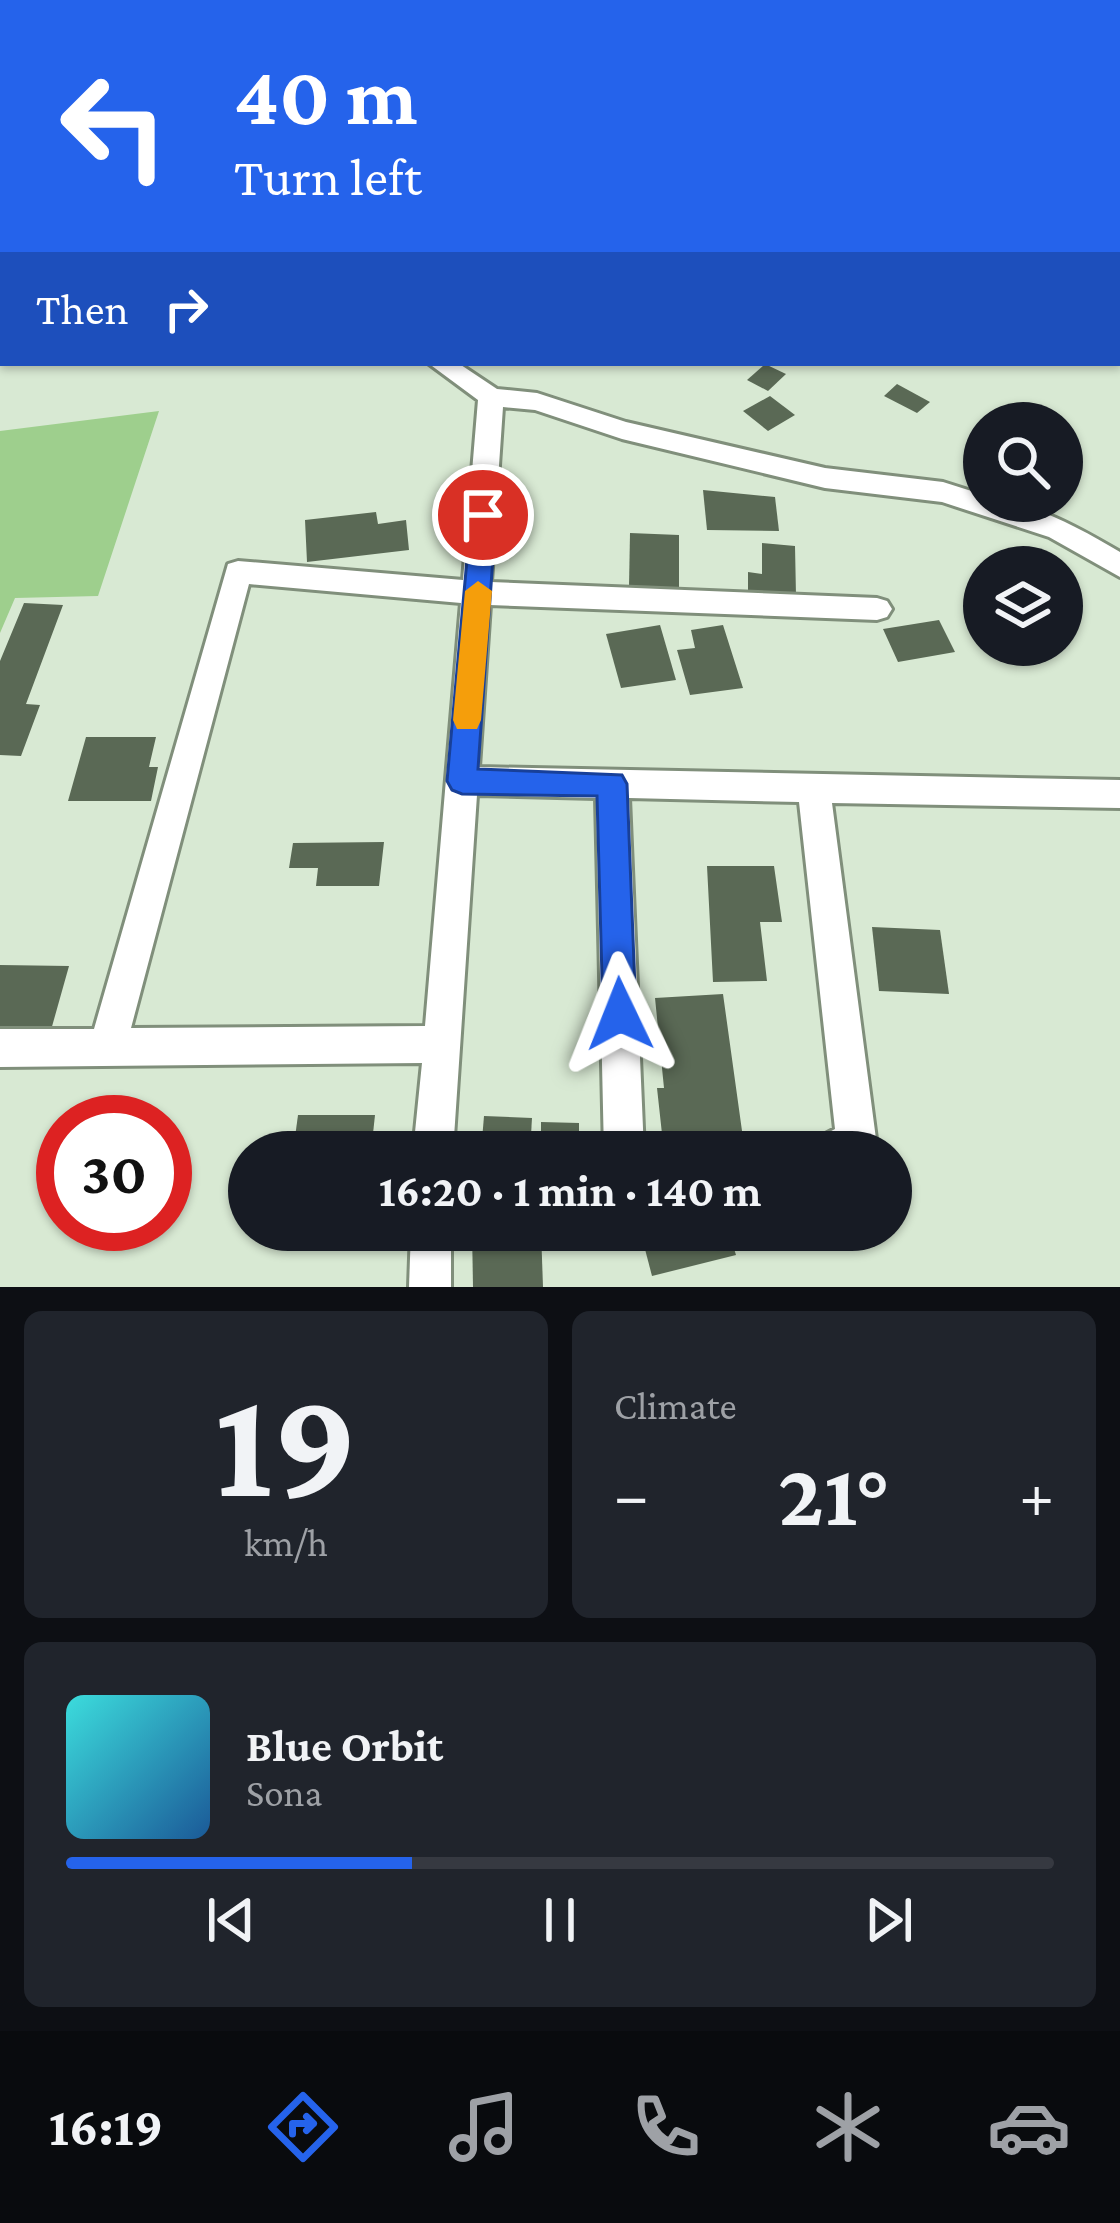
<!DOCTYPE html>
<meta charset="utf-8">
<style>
body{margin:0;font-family:"Crimson Pro",serif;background:#20242c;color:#f1f3f6;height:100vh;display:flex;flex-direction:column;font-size:45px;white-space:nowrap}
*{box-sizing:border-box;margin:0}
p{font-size:39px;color:#9ea1a6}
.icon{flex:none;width:66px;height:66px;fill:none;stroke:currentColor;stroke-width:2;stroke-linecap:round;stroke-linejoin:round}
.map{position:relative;height:1287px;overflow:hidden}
.sheet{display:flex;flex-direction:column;gap:24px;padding:24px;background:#0d0f14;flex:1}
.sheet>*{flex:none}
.guide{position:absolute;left:0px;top:0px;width:1122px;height:366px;box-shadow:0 3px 9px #0004;background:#2563eb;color:#fff;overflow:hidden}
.buttons{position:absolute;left:963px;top:402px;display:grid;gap:24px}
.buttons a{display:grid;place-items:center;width:120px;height:120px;border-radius:50%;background:#171b24;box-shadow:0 3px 9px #0004;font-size:60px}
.speed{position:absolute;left:36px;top:1095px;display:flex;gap:24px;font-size:60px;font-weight:700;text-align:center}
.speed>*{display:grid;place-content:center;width:156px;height:156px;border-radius:50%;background:#171b24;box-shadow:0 3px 9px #0004;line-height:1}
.speed .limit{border:18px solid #d22;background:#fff;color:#111}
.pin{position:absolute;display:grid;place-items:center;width:102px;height:102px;color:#fff;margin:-51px;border:6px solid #fff;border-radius:50%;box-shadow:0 3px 12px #0007}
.me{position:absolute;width:132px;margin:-66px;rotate:358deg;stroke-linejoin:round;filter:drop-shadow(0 0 9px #0008)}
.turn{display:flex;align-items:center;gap:42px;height:252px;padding:0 36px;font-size:54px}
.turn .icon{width:156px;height:156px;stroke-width:2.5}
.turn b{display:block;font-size:84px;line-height:102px}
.then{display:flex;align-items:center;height:114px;padding:0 36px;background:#0003;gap:24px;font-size:45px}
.big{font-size:90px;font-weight:700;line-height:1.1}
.sheet .card{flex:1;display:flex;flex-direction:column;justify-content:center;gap:18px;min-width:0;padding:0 42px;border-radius:18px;background:#20242c}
.sheet .dial{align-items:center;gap:0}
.dial b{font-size:156px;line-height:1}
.song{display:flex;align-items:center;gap:36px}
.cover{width:144px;height:144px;border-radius:18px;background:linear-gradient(135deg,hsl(180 70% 55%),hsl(210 70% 35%))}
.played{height:12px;border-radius:6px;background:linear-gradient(90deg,#2563eb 35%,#363941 35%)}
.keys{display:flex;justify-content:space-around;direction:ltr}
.heat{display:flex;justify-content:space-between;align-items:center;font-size:66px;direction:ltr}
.sheet .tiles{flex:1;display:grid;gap:24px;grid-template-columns:1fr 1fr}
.card:last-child{grid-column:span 2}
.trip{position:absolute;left:228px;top:1131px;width:684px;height:120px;border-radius:60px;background:#171b24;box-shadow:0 3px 9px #0004;font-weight:700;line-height:120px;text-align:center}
.tabs{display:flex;height:192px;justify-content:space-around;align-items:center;background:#090b0e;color:#9ea1a6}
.tabs .icon{width:84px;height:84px}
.tabs .active{color:#2563eb}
.tabs b{font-size:54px;color:#f1f3f6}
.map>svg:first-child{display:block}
.green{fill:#9ecf8d}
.building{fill:#5a6955}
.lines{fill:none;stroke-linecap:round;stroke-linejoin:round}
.street-casing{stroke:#808f7b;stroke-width:6}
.street{fill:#fff;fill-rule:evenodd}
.route{fill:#2563eb;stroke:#184099;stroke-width:3}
.slow{fill:#f59e0b}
</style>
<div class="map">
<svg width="1120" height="1287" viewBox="0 0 1120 1287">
<rect width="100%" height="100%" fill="#d8e9d3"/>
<!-- green -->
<path class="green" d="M159,411L98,596L15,598L0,633V431Z"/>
<!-- building -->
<g class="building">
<path d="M765,364L786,374L768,391L747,380Z"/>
<path d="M897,384L930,402L917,413L884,396Z"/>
<path d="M770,396L795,415L768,431L743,411Z"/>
<path d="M703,490L775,497L779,531L707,530Z"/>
<path d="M376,512L378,524L406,520L409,550L307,562L305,520Z"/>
<path d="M630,533L679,535V589L629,587Z"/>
<path d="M762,543L795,546L796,596L748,593V572L762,574Z"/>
<path d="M24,603L63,605L26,704L40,705L21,756L0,755V661Z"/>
<path d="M939,620L955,652L898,662L883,629Z"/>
<path d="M660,625L676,680L621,688L606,634Z"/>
<path d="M723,625L743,688L690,695L677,650L695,648L691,630Z"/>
<path d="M86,737H156L149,767H158L151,801H68Z"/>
<path d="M384,842L379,886H316L318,868H289L293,843Z"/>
<path d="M707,866H774L782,922H760L767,981L713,982Z"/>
<path d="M872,927L940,930L949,994L879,991Z"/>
<path d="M0,965L69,966L51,1030L0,1028Z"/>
<path d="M723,994L743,1138L663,1143L657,1088H664L655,998Z"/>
<path d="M298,1115H375L371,1152H293Z"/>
<path d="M484,1116L532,1118L530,1152H481Z"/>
<path d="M541,1122L579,1123V1152H541Z"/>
<path d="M472,1230H541L543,1287H473Z"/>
<path d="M640,1230H728L736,1255L652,1276Z"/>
</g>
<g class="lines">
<defs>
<g id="street">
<path d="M0,43L3,44V57L0,56Z"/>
<path d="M428,363H458L497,389L537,393L626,422L825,468L943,482L984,495V501C1033,501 1079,528 1120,552V577L1049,537L942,502L825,488L622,439L535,410L503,407L491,582L877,598L887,601L892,609L887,617L877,620L490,605L479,767L1120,780V808L832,803L876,1139L870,1152H812L818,1138L835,1129L799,802L629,798L644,1152H604L596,798L477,795L453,1152H413L422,1063L0,1067V1029H94L228,564L238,561L463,580L478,400ZM249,584L461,603L425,1026L131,1028Z"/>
<path d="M411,1230H451V1287H409Z"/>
</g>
</defs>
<!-- street casing -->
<use href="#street" class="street-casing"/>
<!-- street -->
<use href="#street" class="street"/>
</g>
<!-- route -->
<path class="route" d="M483,506L496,515L478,769L622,775L627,784L636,1014L631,1026L620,1030L608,1026L603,1014L597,796L462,794L452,790L447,781L471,515Z"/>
<!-- slow -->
<path class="slow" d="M478,581L492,591L481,720L477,729H457L453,720L465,591Z"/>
</svg>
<div class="buttons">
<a><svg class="icon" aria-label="search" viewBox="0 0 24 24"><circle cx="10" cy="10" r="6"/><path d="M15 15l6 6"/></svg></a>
<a><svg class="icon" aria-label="layers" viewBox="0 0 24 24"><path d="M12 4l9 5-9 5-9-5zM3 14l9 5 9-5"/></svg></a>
</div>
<div class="speed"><div class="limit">30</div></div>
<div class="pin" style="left:483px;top:515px;background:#d93025"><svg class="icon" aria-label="arrive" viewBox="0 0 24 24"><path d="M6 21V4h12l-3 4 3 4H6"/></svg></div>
<svg class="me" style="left:620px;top:1014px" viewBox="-20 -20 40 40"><path d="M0-17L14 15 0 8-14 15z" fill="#2563eb" stroke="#fff" stroke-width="4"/></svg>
<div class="trip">16:20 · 1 min · 140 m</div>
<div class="guide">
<div class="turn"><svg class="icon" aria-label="left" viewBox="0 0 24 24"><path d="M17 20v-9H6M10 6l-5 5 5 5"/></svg><div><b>40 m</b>Turn left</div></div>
<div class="then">Then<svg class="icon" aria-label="right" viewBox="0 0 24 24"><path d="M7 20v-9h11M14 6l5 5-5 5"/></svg></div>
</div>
</div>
<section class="sheet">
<div class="tiles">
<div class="card dial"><b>19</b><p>km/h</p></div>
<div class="card"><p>Climate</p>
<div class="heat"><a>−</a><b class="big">21°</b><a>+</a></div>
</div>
<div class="card">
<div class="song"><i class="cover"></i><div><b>Blue Orbit</b><p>Sona</p></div></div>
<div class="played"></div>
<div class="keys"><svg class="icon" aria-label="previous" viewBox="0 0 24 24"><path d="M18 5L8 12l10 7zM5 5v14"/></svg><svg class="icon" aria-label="pause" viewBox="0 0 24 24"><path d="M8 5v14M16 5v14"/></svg><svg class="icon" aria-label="next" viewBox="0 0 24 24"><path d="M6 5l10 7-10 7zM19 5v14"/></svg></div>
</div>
</div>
</section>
<nav class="tabs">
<b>16:19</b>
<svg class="icon active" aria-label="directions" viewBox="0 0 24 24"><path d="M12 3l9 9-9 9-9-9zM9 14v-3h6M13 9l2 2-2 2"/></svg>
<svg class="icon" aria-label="music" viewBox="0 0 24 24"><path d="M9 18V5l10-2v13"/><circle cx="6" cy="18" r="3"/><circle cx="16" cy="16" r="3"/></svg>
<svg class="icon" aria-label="phone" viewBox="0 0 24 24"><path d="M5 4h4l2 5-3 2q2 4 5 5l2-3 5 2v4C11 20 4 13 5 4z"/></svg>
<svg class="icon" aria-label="climate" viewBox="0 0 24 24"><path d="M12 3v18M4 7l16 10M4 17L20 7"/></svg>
<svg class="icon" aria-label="car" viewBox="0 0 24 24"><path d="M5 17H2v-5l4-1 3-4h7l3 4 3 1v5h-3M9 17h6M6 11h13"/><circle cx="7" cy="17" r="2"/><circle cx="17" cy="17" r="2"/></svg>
</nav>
